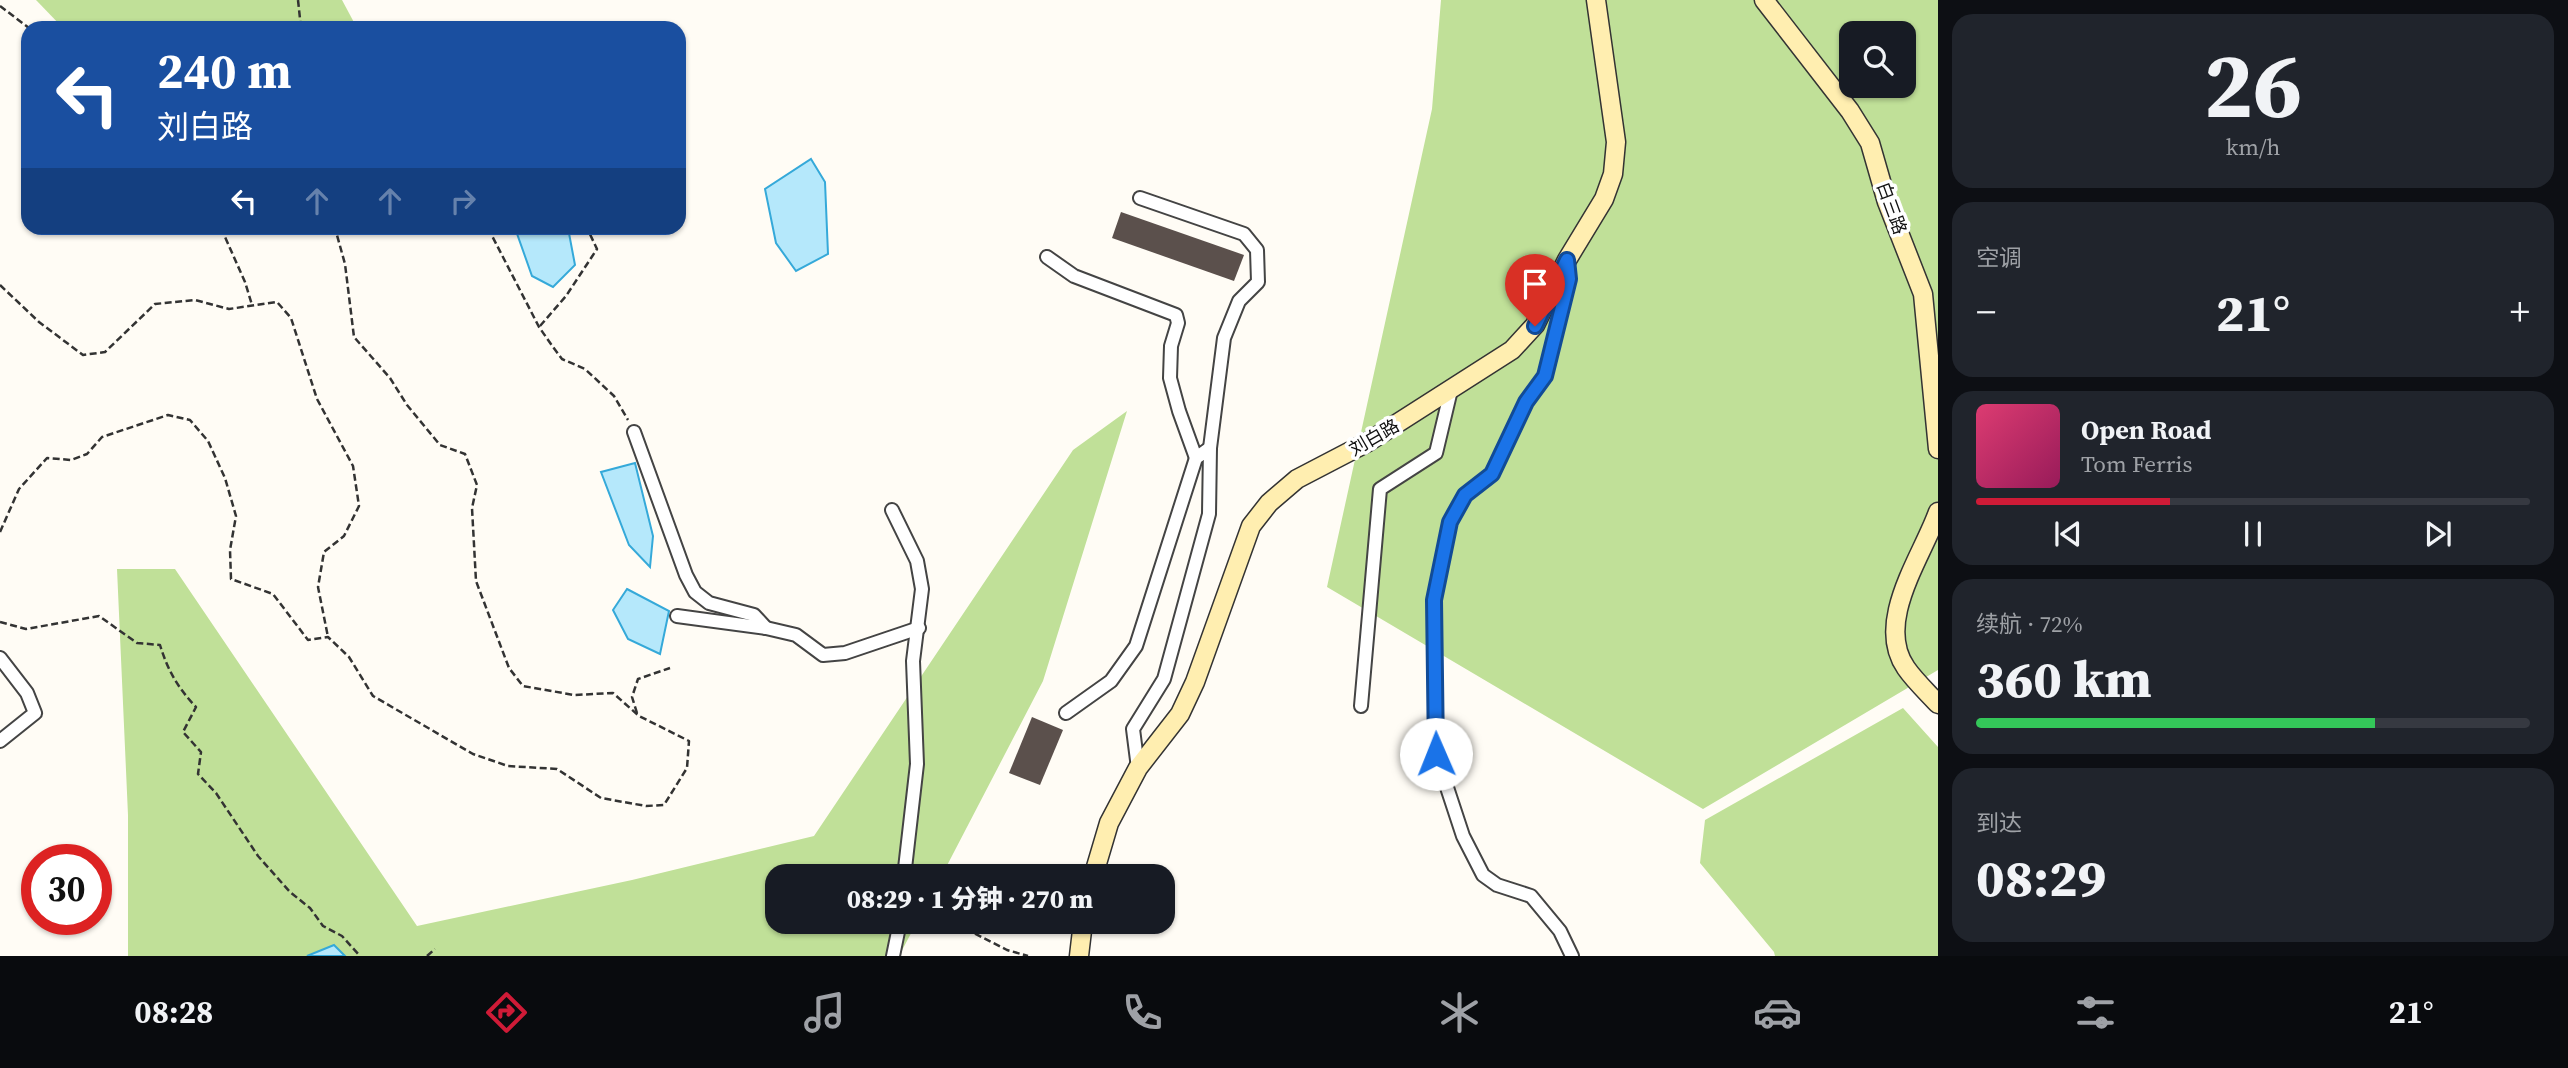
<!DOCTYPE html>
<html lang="zh">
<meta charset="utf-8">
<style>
body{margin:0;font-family:"Source Serif 4","Noto Sans SC",serif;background:#20242c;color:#f1f3f6;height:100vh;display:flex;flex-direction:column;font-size:26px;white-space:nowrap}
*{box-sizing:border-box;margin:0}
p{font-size:23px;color:#9ea1a6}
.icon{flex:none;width:38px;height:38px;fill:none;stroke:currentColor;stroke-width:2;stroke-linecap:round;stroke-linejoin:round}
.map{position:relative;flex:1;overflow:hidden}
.drawer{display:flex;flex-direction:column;gap:14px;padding:14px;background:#0d0f14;width:630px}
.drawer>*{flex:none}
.banner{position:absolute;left:21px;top:21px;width:665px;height:214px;border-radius:21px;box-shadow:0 2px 5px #0004;background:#1a4fa0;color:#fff;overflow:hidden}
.buttons{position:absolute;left:1839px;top:21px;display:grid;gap:14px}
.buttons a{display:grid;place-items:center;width:77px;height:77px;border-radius:14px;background:#171b24;box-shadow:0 2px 5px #0004;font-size:35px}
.speed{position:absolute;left:21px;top:844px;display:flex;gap:14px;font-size:35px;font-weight:700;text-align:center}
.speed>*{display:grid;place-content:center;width:91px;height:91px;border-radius:50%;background:#171b24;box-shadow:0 2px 5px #0004;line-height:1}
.speed .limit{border:10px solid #d22;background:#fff;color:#111}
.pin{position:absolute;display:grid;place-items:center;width:60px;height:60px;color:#fff;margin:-72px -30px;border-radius:50% 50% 50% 0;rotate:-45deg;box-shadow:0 0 7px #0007}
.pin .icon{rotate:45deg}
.me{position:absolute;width:77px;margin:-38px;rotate:359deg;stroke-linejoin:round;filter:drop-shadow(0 0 5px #0008)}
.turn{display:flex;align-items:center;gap:24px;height:147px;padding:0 21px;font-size:32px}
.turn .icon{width:91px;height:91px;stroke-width:2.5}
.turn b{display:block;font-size:49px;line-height:60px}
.lanes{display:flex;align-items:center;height:66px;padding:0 21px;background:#0003;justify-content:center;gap:35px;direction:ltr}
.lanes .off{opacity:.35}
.big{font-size:52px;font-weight:800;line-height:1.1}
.drawer .widget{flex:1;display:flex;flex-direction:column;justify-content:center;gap:10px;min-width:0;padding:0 24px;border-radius:21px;background:#20242c}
.drawer .dial{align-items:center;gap:0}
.dial b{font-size:91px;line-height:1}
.song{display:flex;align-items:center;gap:21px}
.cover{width:84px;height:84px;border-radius:10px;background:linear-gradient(135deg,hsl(340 70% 55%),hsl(330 70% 35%))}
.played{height:7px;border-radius:4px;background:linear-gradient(90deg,#cf1b37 35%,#363941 35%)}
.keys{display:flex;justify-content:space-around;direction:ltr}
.heat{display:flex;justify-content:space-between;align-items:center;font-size:38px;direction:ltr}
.charge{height:10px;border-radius:5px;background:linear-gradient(90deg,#34c759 72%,#363941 0)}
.trip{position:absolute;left:765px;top:864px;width:410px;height:70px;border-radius:21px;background:#171b24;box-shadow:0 2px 5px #0004;font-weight:800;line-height:70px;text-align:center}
.tab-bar{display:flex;height:112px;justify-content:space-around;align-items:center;background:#090b0e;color:#9ea1a6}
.tab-bar .icon{width:49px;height:49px}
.tab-bar .current{color:#cf1b37}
.tab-bar b{font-size:32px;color:#f1f3f6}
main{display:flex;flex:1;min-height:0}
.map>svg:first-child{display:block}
.forest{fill:#c0e098;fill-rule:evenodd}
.water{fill:#b5e8fb;stroke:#35a9d9;stroke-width:2}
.building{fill:#5b504c}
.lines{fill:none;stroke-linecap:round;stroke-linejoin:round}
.street-casing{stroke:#444;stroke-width:16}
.secondary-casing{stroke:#333;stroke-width:21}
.path{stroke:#333;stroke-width:2.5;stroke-dasharray:7 3.5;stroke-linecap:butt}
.street{stroke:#fff;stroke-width:12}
.secondary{stroke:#ffeeb0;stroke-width:18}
.route-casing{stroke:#114b97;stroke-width:18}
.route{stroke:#1a73e8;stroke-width:12}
.labels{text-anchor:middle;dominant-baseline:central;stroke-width:7;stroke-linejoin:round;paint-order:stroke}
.street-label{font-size:18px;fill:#111;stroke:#fff}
</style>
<main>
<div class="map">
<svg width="1938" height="956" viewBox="0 0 1938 956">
<rect width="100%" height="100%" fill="#fffcf5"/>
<!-- forest -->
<g class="forest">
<path d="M36,0H342L357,28H63Z"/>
<path d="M1441,0H1938V670L1703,809L1327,587L1432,109ZM1852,33H1904V86H1852Z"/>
<path d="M1127,411L1043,681L941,877H777V922H917L899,956H128V815L117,569H175L417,926L632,880L814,836L1073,450Z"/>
<path d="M1903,708L1938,747V956H1775L1774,952L1700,863L1705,820Z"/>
</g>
<!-- water -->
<g class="water">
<path d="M811,159L825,182L828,254L796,271L776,243L765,189Z"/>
<path d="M515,228H568L575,265L553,287L532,276Z"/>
<path d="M635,463L653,536L650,567L629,545L601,472Z"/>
<path d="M627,589L669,611L660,654L628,639L613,610Z"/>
<path d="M334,945L345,956H307Z"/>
</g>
<!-- building -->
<g class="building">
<path d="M1121,212L1244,255L1234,281L1112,238Z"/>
<path d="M1032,717L1063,730L1040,785L1009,773Z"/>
</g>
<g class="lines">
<defs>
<g id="street">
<path d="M1047,257L1074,276L1176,315L1178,323L1171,346L1170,378L1179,411L1196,458"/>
<path d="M1567,260L1569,279L1545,376L1526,402L1492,474L1465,495L1450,522L1434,600L1436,754L1463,836L1483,875L1497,885L1531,896L1560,931L1572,956"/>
<path d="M634,432L686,575L695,592L709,603L754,615L766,628"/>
<path d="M892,510L917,561L922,589L913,661L917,764L904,877"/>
<path d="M677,616L766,628L796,635L823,655L845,653L919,628"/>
<path d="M0,658L27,693L35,713L0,741"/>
<path d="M1361,706L1380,489L1436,453L1451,390"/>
<path d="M1066,713L1111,681L1136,646L1196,458L1210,448"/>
<path d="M1138,768L1133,729L1164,679L1209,514L1210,448L1224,338L1239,301L1258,282L1257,250L1244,234L1140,198"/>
<path d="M893,956L900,922"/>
</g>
<g id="secondary">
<path d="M1764,0L1850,111L1870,143L1887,202L1923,294L1938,449"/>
<path d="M1938,512C1922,557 1874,622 1906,668C1915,681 1928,693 1938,704"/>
<path d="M1093,877L1109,823L1138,768L1180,714L1195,682L1251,526L1269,503L1297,479L1368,442L1512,350L1535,325L1567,260L1604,199L1613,174L1616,142L1596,0"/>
<path d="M1079,956L1083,922"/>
</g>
</defs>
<!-- street casing -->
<use href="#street" class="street-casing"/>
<!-- secondary casing -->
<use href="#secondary" class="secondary-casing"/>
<!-- path -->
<g class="path">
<path d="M298,0L301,28"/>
<path d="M0,6L29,28"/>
<path d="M221,228L245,282L252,305"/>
<path d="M488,228L539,327L553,347L562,359L585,369L614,396L628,420"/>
<path d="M0,285L39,322L83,355L105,352L155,304L195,300L229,309L277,302L291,318L317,399L353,466L359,506L344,536L324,552L318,587L328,637"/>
<path d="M540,326L566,296L597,249L587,228"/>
<path d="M0,532L19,489L47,458L71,460L87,454L102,437L168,415L190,420L208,441L225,478L236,516L230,550L231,579L273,594L308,640L328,637L349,657L373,696L473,754L508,766L557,769L601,798L646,806L664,805L687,768L689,741L639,716L613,693L574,695L523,686L509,668L476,581L472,508L477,485L465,454L440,445L407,405L390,378L354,337L345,264L335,228"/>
<path d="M0,622L26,629L99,616L137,643L160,645C168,671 178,688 196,707L183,732L201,752L198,774L216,793L258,856L290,892L310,908L323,926L342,936L360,956"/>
<path d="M637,713L632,697L638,679L670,668"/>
<path d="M920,867L925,877"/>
<path d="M958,922L962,927L1007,950L1028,956"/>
<path d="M427,956L435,949"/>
</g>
<!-- street -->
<use href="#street" class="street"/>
<!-- secondary -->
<use href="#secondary" class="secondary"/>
</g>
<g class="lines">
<defs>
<path id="route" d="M1436,754L1434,600L1450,522L1465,495L1492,474L1526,402L1545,376L1569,279L1567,260L1535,326"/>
</defs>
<!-- route casing -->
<use href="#route" class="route-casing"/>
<!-- route -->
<use href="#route" class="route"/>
</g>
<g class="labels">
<!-- street labels -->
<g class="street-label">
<text transform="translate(1892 208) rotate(70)">白三路</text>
<text transform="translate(1374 437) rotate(-30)">刘白路</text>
</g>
</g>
</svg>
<div class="buttons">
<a><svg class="icon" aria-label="search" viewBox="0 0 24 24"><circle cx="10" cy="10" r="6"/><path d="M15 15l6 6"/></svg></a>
</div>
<div class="speed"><div class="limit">30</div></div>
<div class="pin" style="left:1535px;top:326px;background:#d93025"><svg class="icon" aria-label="arrive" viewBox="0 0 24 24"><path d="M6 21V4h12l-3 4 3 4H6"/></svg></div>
<svg class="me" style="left:1436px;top:754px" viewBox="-20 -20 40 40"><circle r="19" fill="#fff"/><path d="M0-13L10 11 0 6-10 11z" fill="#1a73e8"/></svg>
<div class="trip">08:29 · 1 分钟 · 270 m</div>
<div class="banner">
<div class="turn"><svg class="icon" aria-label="left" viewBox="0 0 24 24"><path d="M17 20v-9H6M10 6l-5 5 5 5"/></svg><div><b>240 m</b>刘白路</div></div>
<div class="lanes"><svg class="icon" aria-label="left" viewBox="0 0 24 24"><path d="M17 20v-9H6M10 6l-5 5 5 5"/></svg><svg class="icon off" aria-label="ahead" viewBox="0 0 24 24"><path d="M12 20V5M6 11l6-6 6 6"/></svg><svg class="icon off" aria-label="ahead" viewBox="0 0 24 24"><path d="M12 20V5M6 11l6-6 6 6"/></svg><svg class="icon off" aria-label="right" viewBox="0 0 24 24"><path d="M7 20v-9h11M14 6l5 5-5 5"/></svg></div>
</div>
</div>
<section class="drawer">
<div class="widget dial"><b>26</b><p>km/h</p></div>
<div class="widget"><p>空调</p>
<div class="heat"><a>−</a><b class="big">21°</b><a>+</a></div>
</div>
<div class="widget">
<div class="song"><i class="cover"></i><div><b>Open Road</b><p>Tom Ferris</p></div></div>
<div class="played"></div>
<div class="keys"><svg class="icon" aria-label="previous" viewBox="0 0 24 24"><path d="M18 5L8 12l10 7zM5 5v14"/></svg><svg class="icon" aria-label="pause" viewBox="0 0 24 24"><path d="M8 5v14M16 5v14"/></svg><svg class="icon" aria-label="next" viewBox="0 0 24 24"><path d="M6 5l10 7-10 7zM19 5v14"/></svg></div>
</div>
<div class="widget"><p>续航 · 72%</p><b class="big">360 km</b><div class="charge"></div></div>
<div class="widget"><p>到达</p><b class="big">08:29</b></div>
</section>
</main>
<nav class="tab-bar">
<b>08:28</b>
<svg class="icon current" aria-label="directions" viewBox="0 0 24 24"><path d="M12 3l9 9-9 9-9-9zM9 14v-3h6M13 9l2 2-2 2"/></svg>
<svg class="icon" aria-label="music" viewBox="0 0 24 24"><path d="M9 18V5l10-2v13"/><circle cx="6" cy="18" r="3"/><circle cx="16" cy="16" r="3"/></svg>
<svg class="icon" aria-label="phone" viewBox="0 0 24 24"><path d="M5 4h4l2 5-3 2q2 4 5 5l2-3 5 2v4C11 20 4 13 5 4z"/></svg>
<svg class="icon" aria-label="climate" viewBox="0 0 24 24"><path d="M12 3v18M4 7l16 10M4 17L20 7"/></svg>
<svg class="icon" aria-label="car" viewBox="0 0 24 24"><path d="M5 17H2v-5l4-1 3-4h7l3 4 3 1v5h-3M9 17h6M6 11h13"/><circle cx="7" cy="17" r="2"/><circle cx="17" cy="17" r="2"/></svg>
<svg class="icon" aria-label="filters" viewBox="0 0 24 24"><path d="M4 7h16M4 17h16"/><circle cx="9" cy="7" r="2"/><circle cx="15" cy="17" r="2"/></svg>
<b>21°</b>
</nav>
